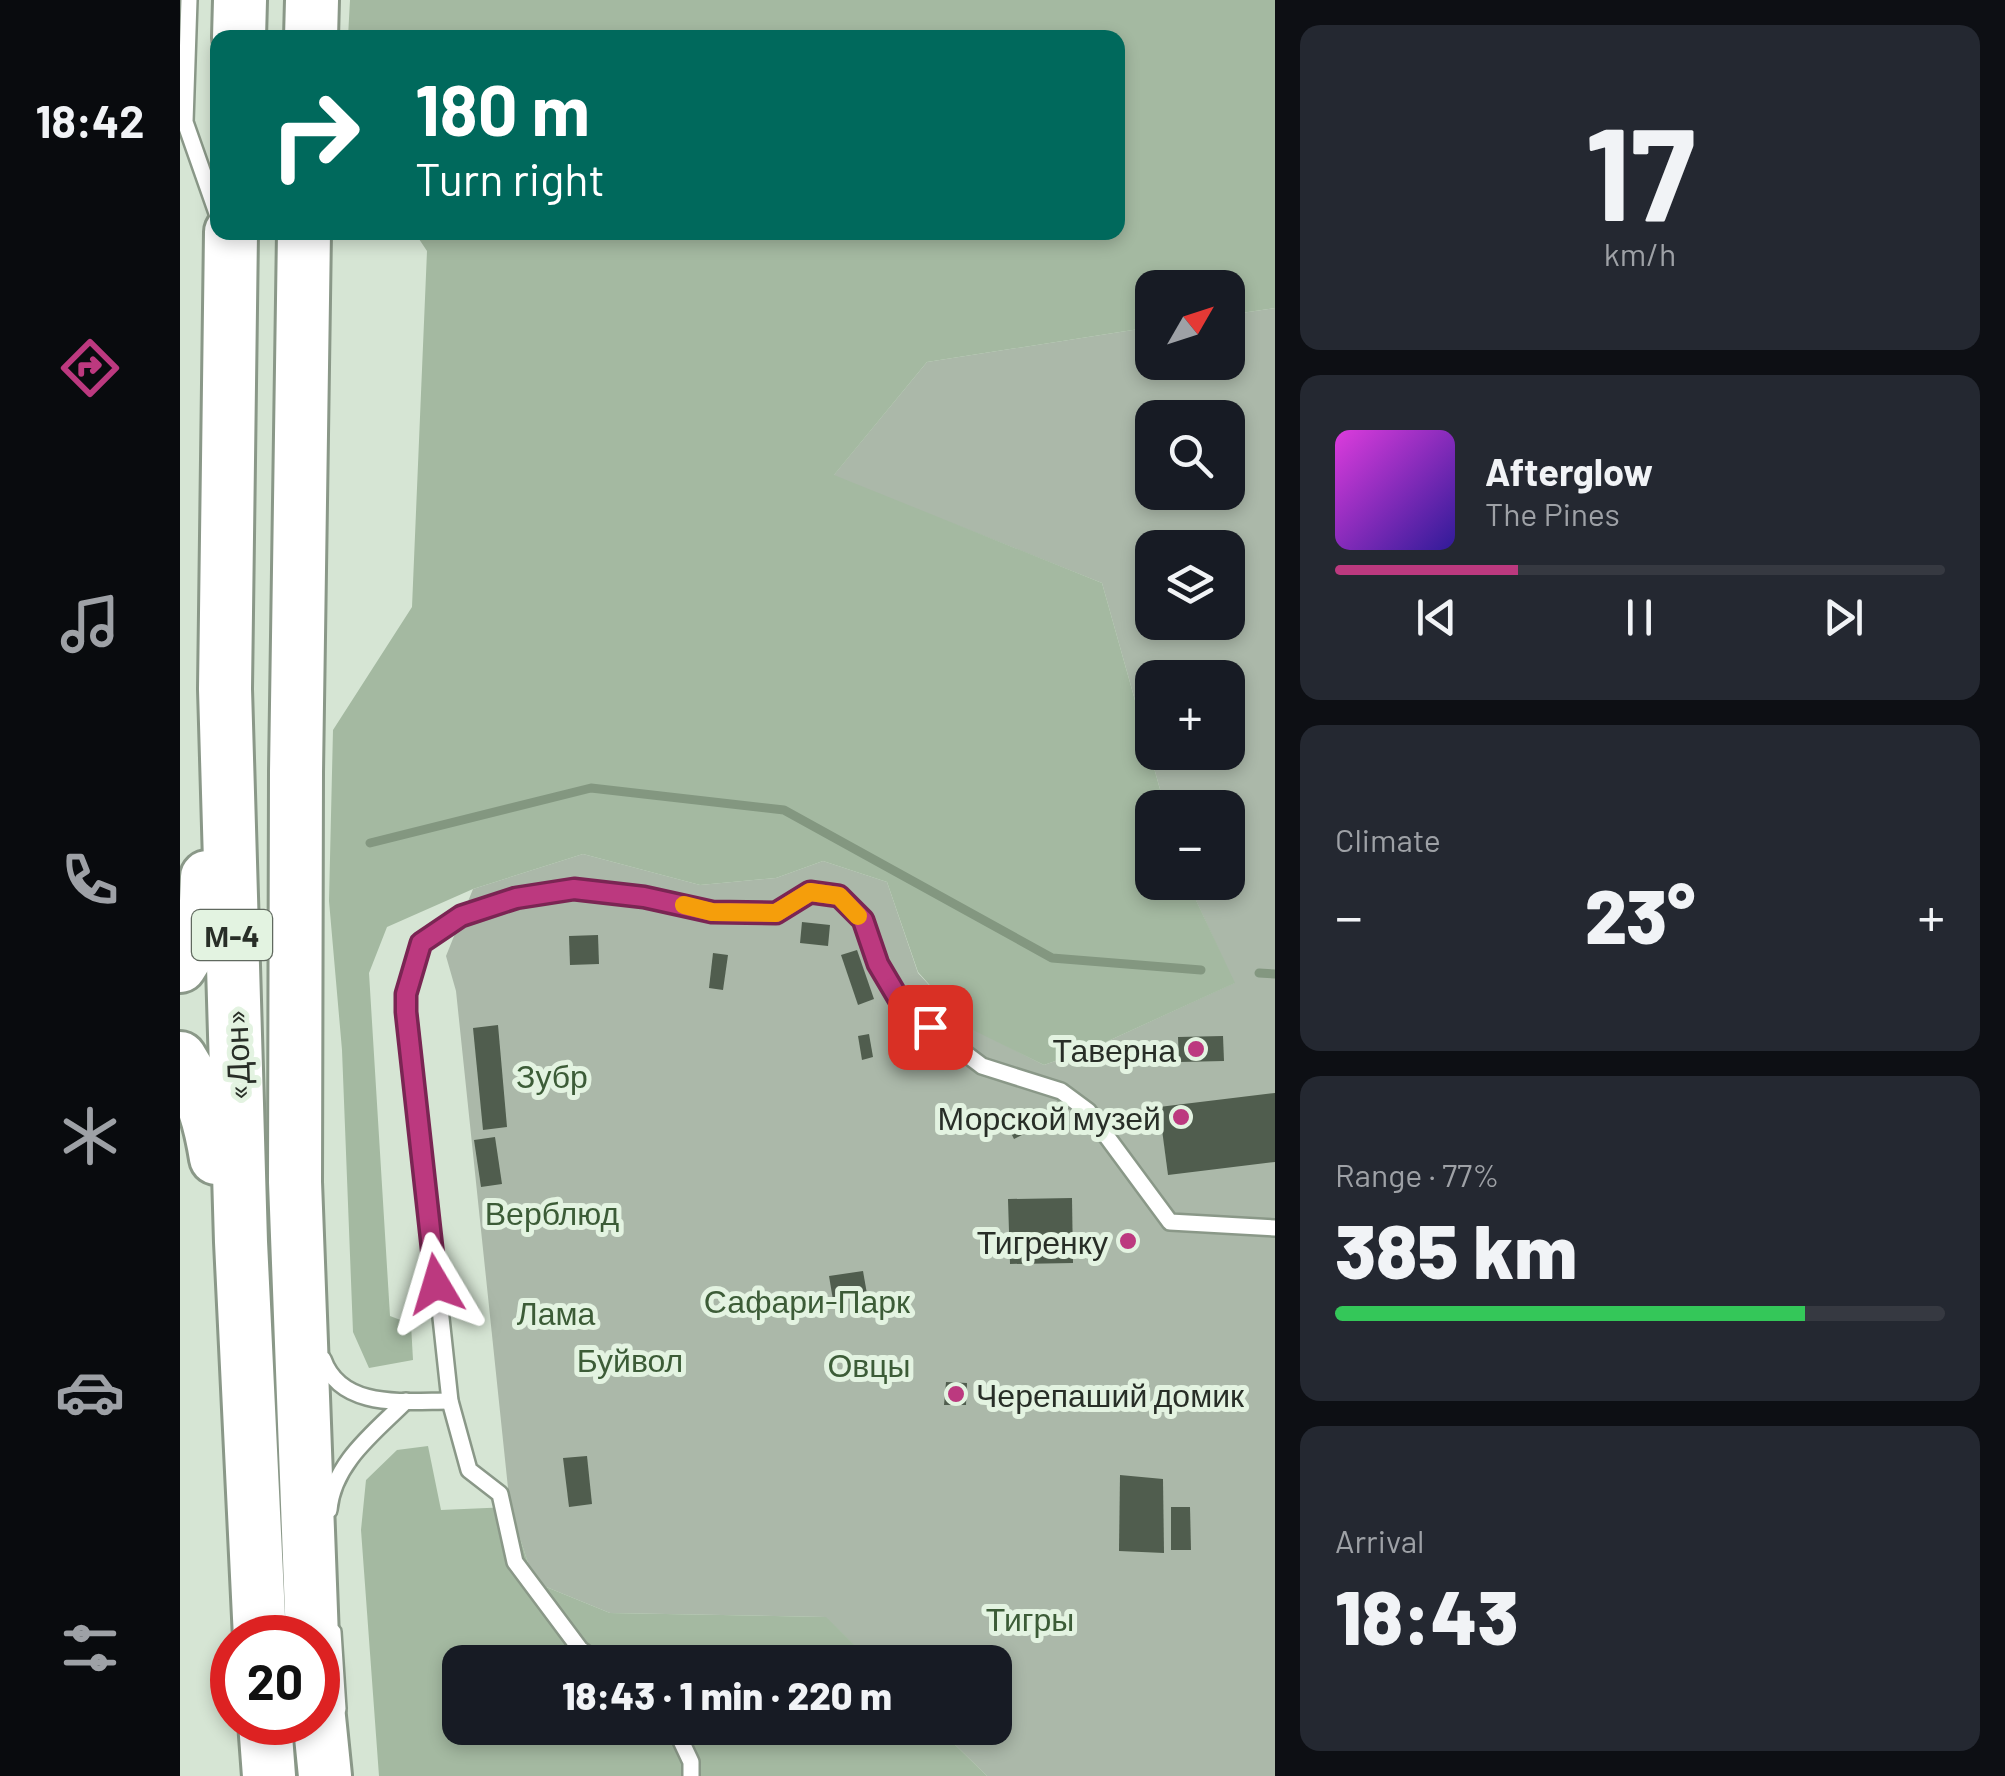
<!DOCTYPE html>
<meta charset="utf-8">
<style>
body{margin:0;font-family:Barlow,sans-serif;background:#242831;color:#f1f3f6;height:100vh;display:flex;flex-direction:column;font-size:38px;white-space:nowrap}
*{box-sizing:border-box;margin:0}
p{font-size:32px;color:#9ea1a6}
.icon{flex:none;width:55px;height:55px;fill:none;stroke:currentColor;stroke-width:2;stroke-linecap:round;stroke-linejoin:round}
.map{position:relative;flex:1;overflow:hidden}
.sheet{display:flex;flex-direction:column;gap:25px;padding:25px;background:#0d0f14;width:730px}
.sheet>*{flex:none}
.banner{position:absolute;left:30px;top:30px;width:915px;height:210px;border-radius:20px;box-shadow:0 5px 15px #0003;background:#00695c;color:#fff;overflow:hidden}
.needle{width:65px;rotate:51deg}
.tools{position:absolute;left:955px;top:270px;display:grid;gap:20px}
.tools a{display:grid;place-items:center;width:110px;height:110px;border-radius:20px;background:#171b24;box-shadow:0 5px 15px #0003;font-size:50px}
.speed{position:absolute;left:30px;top:1615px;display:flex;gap:20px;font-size:50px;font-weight:700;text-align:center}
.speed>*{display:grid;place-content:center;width:130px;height:130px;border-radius:50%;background:#171b24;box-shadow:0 5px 15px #0003;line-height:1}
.speed .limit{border:15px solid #d22;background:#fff;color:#111}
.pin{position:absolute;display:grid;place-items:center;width:85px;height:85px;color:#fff;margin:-42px;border-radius:20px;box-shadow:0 5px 15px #0006}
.me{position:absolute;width:110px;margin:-55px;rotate:353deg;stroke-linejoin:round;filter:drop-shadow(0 0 8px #0008)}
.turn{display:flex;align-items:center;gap:35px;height:210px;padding:0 40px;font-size:45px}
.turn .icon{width:130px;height:130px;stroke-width:2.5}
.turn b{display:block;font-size:70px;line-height:85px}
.big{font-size:75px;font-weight:800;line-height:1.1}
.sheet .widget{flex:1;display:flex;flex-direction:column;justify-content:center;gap:15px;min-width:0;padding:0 35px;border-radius:20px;background:#242831}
.sheet .dial{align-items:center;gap:0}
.dial b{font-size:130px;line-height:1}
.song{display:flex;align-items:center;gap:30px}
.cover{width:120px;height:120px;border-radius:15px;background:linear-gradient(135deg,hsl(300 70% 55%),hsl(250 70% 35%))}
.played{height:10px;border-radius:5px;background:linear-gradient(90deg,#bc397f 30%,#363941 30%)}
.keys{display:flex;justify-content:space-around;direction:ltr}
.heat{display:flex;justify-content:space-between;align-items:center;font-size:55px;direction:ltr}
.charge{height:15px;border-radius:8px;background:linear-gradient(90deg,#34c759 77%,#363941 0)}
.trip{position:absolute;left:262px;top:1645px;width:570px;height:100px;border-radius:20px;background:#171b24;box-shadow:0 5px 15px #0003;font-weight:800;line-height:100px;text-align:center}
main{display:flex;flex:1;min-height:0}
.menu{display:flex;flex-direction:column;width:180px;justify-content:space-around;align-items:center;background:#090b0e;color:#9ea1a6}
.menu .icon{width:70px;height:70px}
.menu .active{color:#bc397f}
.menu b{font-size:45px;color:#f1f3f6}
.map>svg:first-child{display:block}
.green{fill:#abb8a9;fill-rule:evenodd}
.forest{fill:#a4b9a1}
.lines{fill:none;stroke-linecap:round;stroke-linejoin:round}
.stream{stroke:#839780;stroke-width:9}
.building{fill:#505d4e}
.lane-casing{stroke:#8a9888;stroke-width:20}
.highway-casing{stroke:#8a9888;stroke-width:58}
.lane{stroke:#fff;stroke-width:15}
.highway{stroke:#fff;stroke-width:52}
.route-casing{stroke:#7a2553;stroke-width:25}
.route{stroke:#bc397f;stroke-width:18}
.slow{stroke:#f59e0b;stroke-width:18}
.poi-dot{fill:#bc397f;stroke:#e3f3e1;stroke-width:4}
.labels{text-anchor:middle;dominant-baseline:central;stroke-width:10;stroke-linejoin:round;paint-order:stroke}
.shield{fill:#e3f3e1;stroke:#60695f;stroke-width:2.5}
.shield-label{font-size:30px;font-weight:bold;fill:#282e27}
.poi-label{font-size:32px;fill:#282e27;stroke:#e3f3e1;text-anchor:end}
.street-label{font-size:32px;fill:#282e27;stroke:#e3f3e1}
.park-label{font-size:32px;fill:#3c5c37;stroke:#e3f3e1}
</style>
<main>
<nav class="menu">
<b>18:42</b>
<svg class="icon active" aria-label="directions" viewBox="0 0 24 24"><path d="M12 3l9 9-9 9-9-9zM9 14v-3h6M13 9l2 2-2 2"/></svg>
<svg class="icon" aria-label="music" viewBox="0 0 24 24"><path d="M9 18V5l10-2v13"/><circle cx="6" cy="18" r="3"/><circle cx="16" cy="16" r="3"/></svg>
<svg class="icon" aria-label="phone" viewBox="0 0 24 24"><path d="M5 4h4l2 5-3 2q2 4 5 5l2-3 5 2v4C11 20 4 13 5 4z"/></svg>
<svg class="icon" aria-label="climate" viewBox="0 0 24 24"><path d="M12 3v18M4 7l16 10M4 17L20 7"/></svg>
<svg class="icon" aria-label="car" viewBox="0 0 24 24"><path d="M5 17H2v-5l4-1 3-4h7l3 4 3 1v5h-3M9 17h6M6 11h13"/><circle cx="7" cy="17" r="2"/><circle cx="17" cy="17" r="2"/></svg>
<svg class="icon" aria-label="filters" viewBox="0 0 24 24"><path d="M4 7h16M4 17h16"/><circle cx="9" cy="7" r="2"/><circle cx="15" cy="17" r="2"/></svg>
</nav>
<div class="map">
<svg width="1095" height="1776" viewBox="0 0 1095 1776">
<rect width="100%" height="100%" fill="#d6e5d4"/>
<!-- green -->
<path class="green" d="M1095,308V1776H807L758,1728H815V1662H692L645,1617L430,1613L354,1582L330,1507L276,991L266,956L293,889L403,854L520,885L596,878L643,861L707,882L738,973L787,1026L864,1065L915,1047L1054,983L1008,883L1048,882V808L985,807L922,583L653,476L747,362L972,327V362H1048V315ZM972,418H1048V492H972ZM972,548H1048V622H972ZM972,678H1048V752H972Z"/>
<!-- forest -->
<g class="forest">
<path d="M170,0H1095V308L1048,315V288H972V327L747,362L654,475L922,583L985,807L972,808V882L1008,883L1055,983L915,1047L864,1065L787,1027L738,972L707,882L643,861L596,878L520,885L403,854L293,889L207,927L189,973L210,1316L231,1324L233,1360L189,1368L173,1332L162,1050L149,901L153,730L232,607L247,251L235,233L938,232V38L168,37Z"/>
<path d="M248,1446L261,1510L330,1507L354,1582L430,1613L646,1617L692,1662H280V1728H758L807,1776H199L181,1530L186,1480L217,1450Z"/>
</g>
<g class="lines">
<!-- stream -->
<g class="stream">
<path d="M190,843L411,788L604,810L872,958L1021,970"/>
<path d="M1079,973L1095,974"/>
</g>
</g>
<!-- building -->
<g class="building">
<path d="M622,922L650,925L648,946L620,943Z"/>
<path d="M418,935L419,964L390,965L389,936Z"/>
<path d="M677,950L694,999L678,1005L661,955Z"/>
<path d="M533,953L548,955L543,990L529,988Z"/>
<path d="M318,1025L327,1127L303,1130L293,1028Z"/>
<path d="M689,1034L693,1057L682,1060L678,1036Z"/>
<path d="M1043,1036L1044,1061L999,1062L998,1037Z"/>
<path d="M1095,1093V1162L988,1175L979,1107Z"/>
<path d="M838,1117L846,1133L834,1139L826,1123Z"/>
<path d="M315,1137L322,1184L301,1187L294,1140Z"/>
<path d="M892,1198L893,1263L830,1264L828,1199Z"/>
<path d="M683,1271L687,1294L653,1300L649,1276Z"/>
<path d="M766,1382L787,1383L786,1405H764Z"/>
<path d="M407,1456L412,1504L389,1507L383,1458Z"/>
<path d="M940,1475L983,1479L984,1553L939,1551Z"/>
<path d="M991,1507H1010L1011,1550H991Z"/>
</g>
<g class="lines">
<defs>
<g id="lane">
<path d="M9,0L5,122L38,216"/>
<path d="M143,1359C161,1410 225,1401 270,1401"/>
<path d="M149,1510C153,1463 195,1432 226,1401"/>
<path d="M153,1632L158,1709"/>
<path d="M418,1662L400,1649L335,1562L320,1494L289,1470L270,1401L226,994L241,943L281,916L336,898L394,889L464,897L532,911L596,913L630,892L659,897L683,920L699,965L724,1007L802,1066L881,1091L908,1111L990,1222L1095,1228"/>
<path d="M495,1728L511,1762V1776"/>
</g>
<g id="highway">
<path d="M59,38L60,0"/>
<path d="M131,38L132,0"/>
<path d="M51,232L45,689L61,1242L80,1638"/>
<path d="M124,232L116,772L115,1182L132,1638"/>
<path d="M0,966L25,926L27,877"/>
<path d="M0,1058C21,1091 30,1120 36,1158"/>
<path d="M138,1707L145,1776"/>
<path d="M85,1722L89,1776"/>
</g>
</defs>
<!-- lane casing -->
<use href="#lane" class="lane-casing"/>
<!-- highway casing -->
<use href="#highway" class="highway-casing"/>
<!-- lane -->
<use href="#lane" class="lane"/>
<!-- highway -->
<use href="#highway" class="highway"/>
</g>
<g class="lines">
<defs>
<path id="route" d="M256,1284L226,1012V994L241,943L281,916L336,898L394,889L464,897L532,912L596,913L630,892L659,896L683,920L698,964L724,1008L750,1027"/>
</defs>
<!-- route casing -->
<use href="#route" class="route-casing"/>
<!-- route -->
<use href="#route" class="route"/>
<!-- slow -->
<path class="slow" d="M504,905L532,912L596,913L630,892L659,896L678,916"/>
</g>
<!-- markers -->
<g class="poi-dot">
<circle cx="1016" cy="1049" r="10"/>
<circle cx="1001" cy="1117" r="10"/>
<circle cx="948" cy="1241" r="10"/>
<circle cx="776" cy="1394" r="10"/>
</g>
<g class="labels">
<!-- shield labels -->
<rect class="shield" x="12" y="910" width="80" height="50" rx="8"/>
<g class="shield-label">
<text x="52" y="935">М-4</text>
</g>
<!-- poi labels -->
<g class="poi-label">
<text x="996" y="1049">Таверна</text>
<text x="981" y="1117">Морской музей</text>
<text x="928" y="1241">Тигренку</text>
<text x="796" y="1394" text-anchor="start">Черепаший домик</text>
</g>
<!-- street labels -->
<g class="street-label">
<text transform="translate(56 1055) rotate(-92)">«Дон»</text>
</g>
<!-- park labels -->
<g class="park-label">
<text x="372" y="1075">Зубр</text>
<text x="372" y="1212">Верблюд</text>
<text x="627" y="1300">Сафари-Парк</text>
<text x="376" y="1312">Лама</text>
<text x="450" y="1359">Буйвол</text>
<text x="689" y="1364">Овцы</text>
<text x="850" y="1618">Тигры</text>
</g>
</g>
</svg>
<div class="tools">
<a><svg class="needle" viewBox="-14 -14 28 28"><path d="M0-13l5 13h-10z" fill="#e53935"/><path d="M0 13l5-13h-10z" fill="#9ea1a6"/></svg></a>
<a><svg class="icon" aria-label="search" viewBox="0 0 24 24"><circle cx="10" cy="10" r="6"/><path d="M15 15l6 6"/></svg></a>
<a><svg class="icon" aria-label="layers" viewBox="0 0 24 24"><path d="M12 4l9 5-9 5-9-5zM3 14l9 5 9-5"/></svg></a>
<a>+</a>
<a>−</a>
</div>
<div class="speed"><div class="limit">20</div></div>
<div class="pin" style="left:750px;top:1027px;background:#d93025"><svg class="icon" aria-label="arrive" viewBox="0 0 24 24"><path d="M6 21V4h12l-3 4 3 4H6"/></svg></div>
<svg class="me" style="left:256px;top:1284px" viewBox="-20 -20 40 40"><path d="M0-17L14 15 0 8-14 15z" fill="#bc397f" stroke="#fff" stroke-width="4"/></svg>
<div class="trip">18:43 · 1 min · 220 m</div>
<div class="banner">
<div class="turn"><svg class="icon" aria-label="right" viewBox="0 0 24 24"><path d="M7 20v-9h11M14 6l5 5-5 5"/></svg><div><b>180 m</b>Turn right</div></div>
</div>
</div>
<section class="sheet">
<div class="widget dial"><b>17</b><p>km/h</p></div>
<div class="widget">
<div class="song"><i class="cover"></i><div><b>Afterglow</b><p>The Pines</p></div></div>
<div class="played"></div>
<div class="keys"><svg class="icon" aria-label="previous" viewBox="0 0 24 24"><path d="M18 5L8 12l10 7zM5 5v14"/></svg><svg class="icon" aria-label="pause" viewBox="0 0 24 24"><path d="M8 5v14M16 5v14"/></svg><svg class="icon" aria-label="next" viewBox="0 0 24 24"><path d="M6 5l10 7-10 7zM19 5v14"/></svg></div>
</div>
<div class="widget"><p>Climate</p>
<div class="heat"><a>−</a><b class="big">23°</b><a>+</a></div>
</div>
<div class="widget"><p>Range · 77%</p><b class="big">385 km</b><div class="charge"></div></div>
<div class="widget"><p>Arrival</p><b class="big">18:43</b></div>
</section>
</main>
